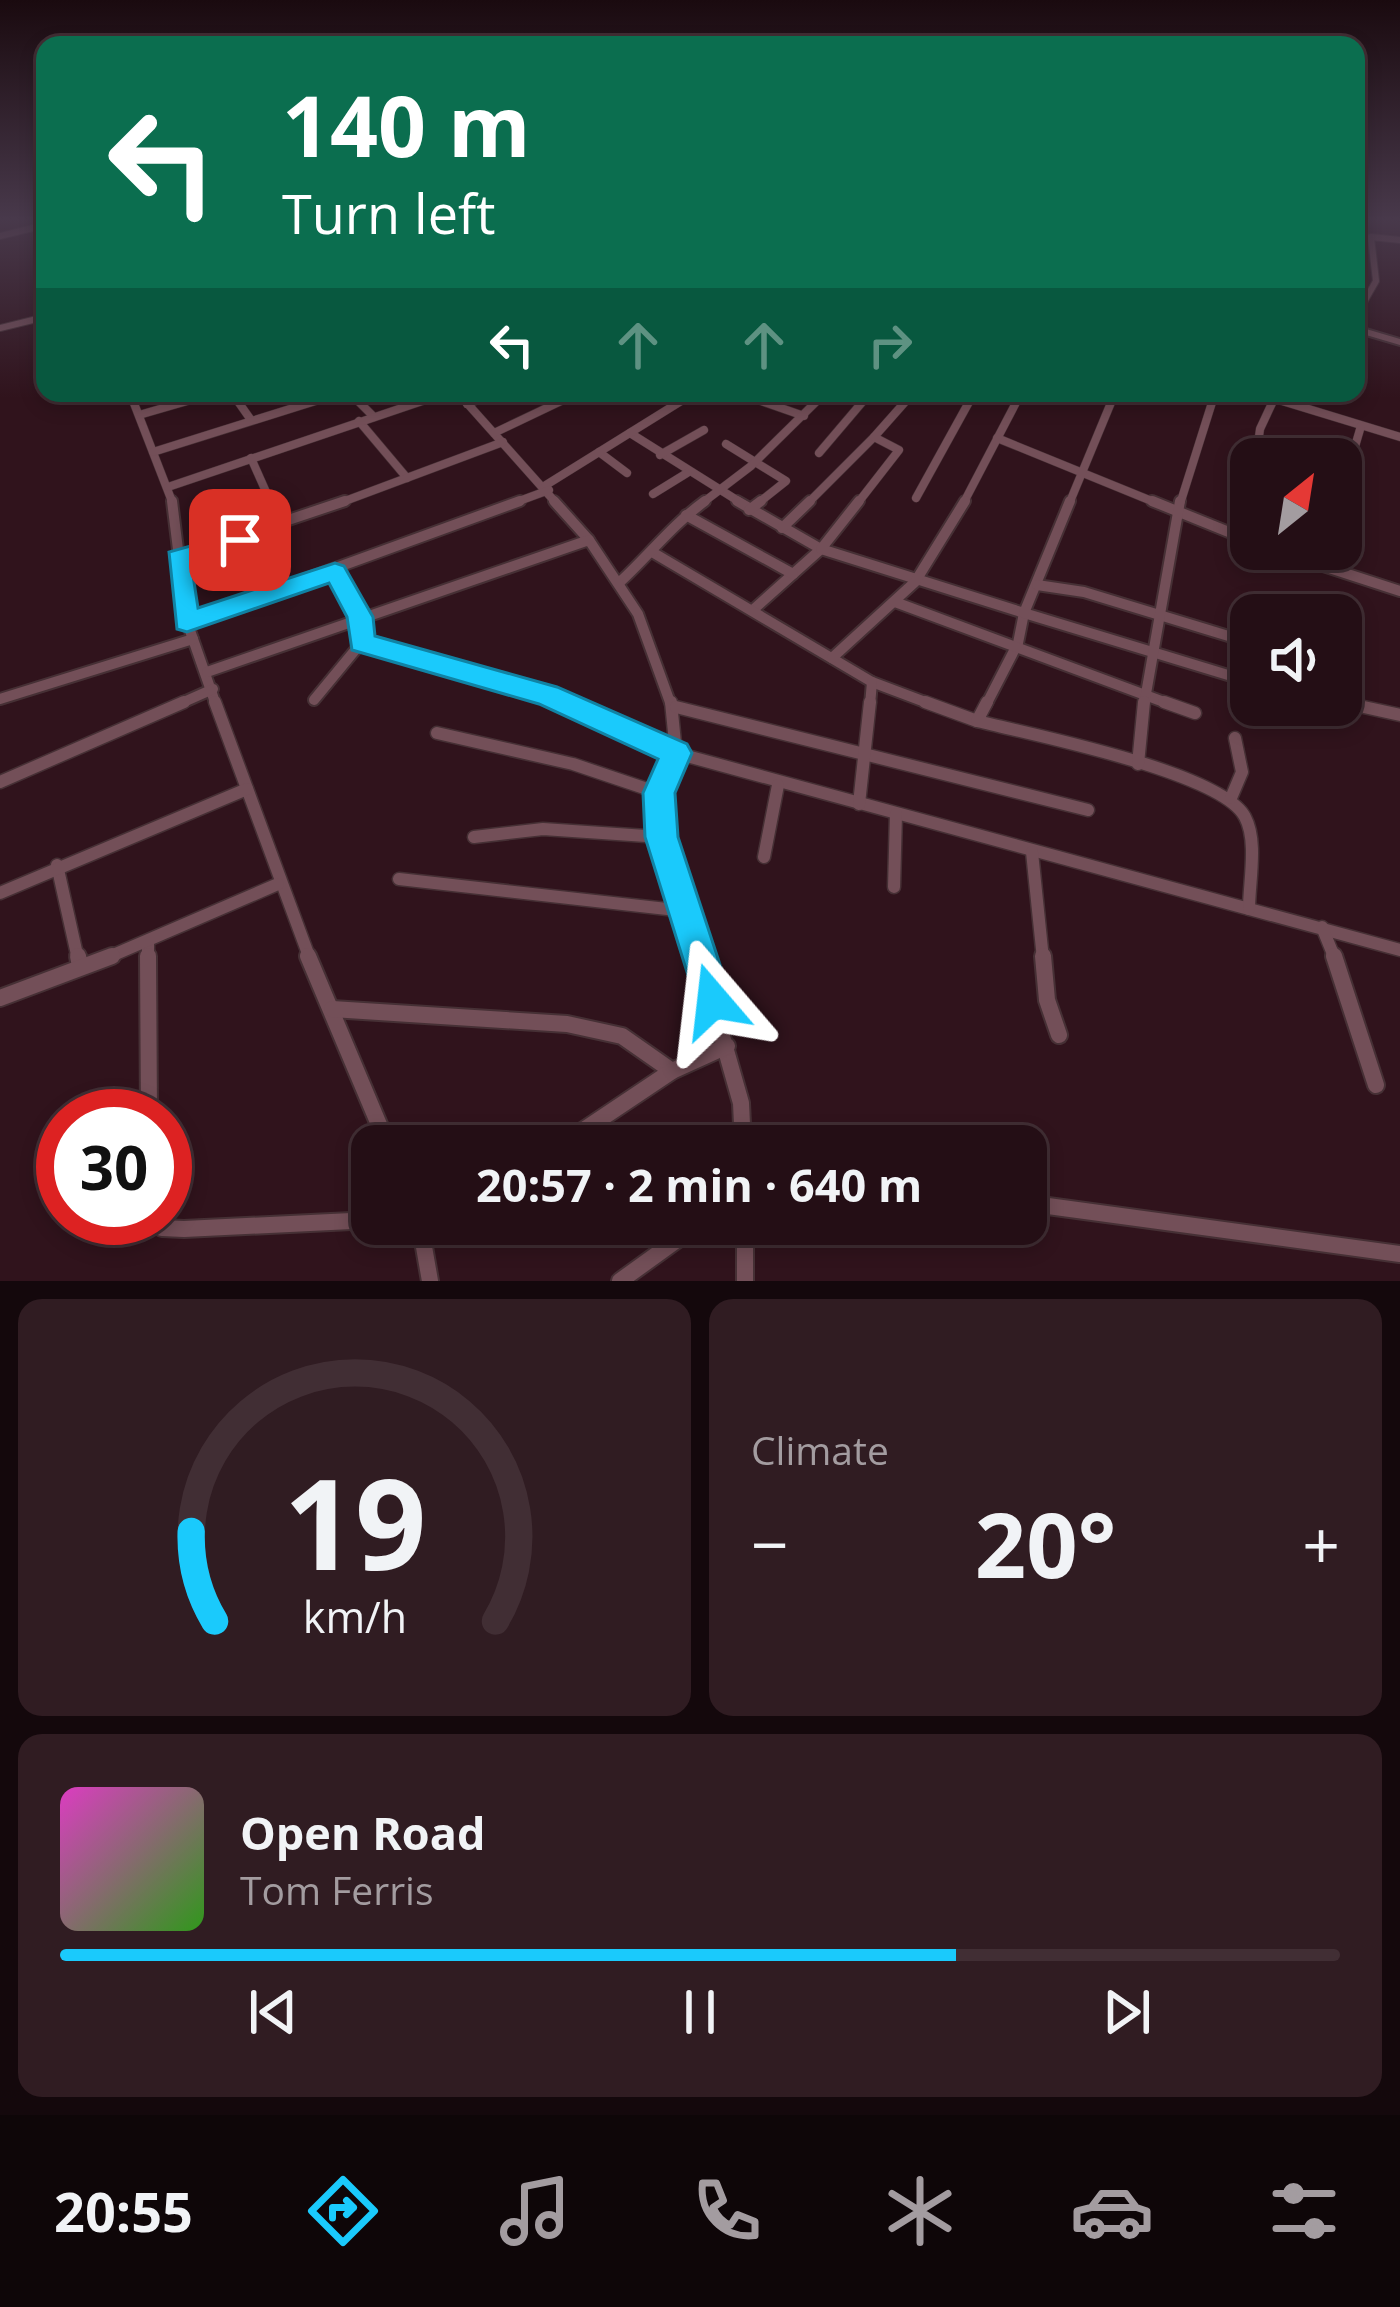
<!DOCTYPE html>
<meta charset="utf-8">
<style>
body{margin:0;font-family:"Open Sans",sans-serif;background:#301c22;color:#f1f3f6;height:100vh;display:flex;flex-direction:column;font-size:45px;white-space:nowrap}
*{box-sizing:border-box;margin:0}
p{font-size:39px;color:#a39ca0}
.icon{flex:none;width:66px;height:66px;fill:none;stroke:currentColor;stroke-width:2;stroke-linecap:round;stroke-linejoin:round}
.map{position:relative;height:1281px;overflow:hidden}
.panel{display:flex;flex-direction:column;gap:18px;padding:18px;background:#14080c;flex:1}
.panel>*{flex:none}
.banner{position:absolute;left:36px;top:36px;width:1329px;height:366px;border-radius:24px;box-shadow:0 6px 18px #0003,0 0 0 3px #412e34;background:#0b6e4f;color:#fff;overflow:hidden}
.needle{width:78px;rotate:30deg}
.buttons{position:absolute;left:1230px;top:438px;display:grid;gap:24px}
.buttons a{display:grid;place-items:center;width:132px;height:132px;border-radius:24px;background:#240e15;box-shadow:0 6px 18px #0003,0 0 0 3px #412e34;font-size:60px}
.speed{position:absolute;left:36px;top:1089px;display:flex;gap:24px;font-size:60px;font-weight:700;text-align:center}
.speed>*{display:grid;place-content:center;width:156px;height:156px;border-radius:50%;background:#240e15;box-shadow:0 6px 18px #0003,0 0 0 3px #412e34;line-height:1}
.speed .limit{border:18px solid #d22;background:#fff;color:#111}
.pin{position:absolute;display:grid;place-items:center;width:102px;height:102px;color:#fff;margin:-51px;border-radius:24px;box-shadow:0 6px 18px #0006}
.me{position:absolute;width:132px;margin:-66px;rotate:343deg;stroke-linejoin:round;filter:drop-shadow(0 0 9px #0008)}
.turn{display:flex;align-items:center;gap:42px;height:252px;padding:0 48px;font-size:54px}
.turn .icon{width:156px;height:156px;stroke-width:2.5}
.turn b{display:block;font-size:84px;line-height:102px}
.lanes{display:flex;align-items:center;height:114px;padding:0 48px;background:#0003;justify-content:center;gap:60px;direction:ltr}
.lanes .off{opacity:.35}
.big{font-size:90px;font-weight:700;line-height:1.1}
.panel .tile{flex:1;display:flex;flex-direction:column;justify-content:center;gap:18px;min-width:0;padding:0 42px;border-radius:24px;background:#301c22}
.panel .dial{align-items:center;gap:0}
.dial svg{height:312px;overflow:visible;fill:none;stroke:#412e34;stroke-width:7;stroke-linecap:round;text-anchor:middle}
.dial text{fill:#f1f3f6;stroke:none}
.song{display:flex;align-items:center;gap:36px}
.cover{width:144px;height:144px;border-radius:18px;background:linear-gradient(135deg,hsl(310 70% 55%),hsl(110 70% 35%))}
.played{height:12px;border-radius:6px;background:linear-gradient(90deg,#1acafc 70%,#412e34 70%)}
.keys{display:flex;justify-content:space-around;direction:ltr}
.heat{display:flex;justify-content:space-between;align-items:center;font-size:66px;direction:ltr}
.panel .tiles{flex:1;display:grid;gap:18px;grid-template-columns:1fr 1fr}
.tile:last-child{grid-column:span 2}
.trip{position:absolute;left:351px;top:1125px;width:696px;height:120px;border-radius:24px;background:#240e15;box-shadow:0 6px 18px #0003,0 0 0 3px #412e34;font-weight:700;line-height:120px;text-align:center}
.menu{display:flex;height:192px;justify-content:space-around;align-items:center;background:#0e0608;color:#a39ca0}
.menu .icon{width:84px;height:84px}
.menu .selected{color:#1acafc}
.menu b{font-size:54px;color:#f1f3f6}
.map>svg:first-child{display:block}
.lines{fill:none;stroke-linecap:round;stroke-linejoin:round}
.street-far4-casing{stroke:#463035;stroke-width:8}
.street-far3-casing{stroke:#463035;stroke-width:9}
.street-far2-casing{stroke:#463035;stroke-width:14}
.street-far1-casing{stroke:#463035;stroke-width:15}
.street-casing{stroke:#463035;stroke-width:20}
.secondary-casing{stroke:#463035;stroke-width:4}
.street-far4{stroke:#734f58;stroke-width:6}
.street-far3{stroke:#734f58;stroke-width:8}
.street-far2{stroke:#734f58;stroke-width:10}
.street-far1{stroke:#734f58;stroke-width:12}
.street{stroke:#734f58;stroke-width:16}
.secondary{fill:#734f58;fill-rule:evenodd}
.route{fill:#1acafc;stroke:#1183a4;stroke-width:3}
</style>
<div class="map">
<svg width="1400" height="1281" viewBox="0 0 1400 1281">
<rect width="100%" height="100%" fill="#30131c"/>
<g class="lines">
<defs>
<g id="street-far4">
<path d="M0,236L45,225"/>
<path d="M1356,316L1376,281L1371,237L1400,240"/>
<path d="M0,328L45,317"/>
</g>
<g id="street-far3">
<path d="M130,393L173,504"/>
<path d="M232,393L251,420"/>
<path d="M350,393L374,417"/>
<path d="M458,393L557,504"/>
<path d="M738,393L804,416"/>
<path d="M1256,393L1400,437"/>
<path d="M467,404L497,393"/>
<path d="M139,415L215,393"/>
<path d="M359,421L407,478"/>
<path d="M494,433L578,393"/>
<path d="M630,433L743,504"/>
<path d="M997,438L1159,504"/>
<path d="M726,444L786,481L757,504"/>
<path d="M153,452L341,393"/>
<path d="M599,452L627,473"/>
<path d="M819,453L870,393"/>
<path d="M660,455L704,430"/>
<path d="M251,458L267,494"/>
<path d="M1256,459L1260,429L1274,399"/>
<path d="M546,485L694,393"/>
<path d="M168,487L446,393"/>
<path d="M653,494L687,473"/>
<path d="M1341,494L1361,426"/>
<path d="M916,498L974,393"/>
<path d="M337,504L503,442"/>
<path d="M511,504L549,490"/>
<path d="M701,504L751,466L825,393"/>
<path d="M807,504L874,437"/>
<path d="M857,504L899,450L874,437L913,393"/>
<path d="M963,504L1021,393"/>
<path d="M1069,504L1115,393"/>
<path d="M1180,504L1215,393"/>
</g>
<g id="street-far2">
<path d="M172,501L187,622L216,705"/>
<path d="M554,501L589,540"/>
<path d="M737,501L821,549L754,609"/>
<path d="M859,501L821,549L1024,613L1018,643L986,705"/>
<path d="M1070,501L1024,613L1251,682"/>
<path d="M1152,501L1251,541"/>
<path d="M749,510L761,501"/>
<path d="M686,515L793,574"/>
<path d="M782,528L810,501"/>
<path d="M1237,536L1251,507"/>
<path d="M1271,549L1400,591"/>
<path d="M652,552L872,682L933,705"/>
<path d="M178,557L345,501"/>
<path d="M621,581C651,553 672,525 705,501"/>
<path d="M1037,585L1084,592L1235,638"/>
<path d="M895,602L1172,705"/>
<path d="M187,622L520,501"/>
<path d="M361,643L566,705"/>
<path d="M832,658L915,582L965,501"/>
<path d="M207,672L589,540L638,614L671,705"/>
<path d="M0,699L193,639"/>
<path d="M314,700L361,643L360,617L335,572"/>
<path d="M1341,702L1353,705"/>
<path d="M177,705L213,689"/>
<path d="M870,705L872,682"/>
<path d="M1144,705L1180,501"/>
</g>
<g id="street-far1">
<path d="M215,702L310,959"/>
<path d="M560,702L676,753C643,830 676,884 700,959"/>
<path d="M671,702L676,753L1400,950"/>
<path d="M925,702L977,721"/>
<path d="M987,702L977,721C1029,734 1222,772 1245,817C1258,841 1249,882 1249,909"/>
<path d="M1164,702L1195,713"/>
<path d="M1341,702L1400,715"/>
<path d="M676,707L1088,810"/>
<path d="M437,733L573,764L659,793"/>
<path d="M1138,764L1144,702"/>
<path d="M0,782L184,702"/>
<path d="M1231,798L1242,772L1235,738"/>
<path d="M859,804L870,702"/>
<path d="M474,837L543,829L661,837"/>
<path d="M1032,852L1043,959"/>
<path d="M764,857L778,785"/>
<path d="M57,865L78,959"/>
<path d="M399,879L685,911"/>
<path d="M894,887L896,814"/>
<path d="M0,893L247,789"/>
<path d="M1322,927L1335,959"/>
<path d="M148,943V959"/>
<path d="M104,959L278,884"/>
</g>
<g id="street">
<path d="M78,956L80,966"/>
<path d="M148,956L149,1116"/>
<path d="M308,956L388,1146"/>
<path d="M699,956L741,1103L743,1146"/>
<path d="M1043,956L1047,1000L1059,1035"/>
<path d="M1334,956L1376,1085"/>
<path d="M0,998L112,956"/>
<path d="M332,1009L567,1024L622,1036L672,1071"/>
<path d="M560,1146L672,1071L727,1046"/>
<path d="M1026,1203L1400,1254"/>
<path d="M152,1218L162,1228L184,1229L372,1220"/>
<path d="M420,1224L430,1281"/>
<path d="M745,1224V1281"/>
<path d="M620,1281L699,1224"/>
</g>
<path id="secondary" d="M1356,326L1400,339V345L1356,332Z"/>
</defs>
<!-- street-far4 casing -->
<use href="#street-far4" class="street-far4-casing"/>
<!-- street-far3 casing -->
<use href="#street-far3" class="street-far3-casing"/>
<!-- street-far2 casing -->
<use href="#street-far2" class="street-far2-casing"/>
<!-- street-far1 casing -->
<use href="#street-far1" class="street-far1-casing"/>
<!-- street casing -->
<use href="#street" class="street-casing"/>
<!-- secondary casing -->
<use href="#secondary" class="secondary-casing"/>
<!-- street-far4 -->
<use href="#street-far4" class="street-far4"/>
<!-- street-far3 -->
<use href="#street-far3" class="street-far3"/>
<!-- street-far2 -->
<use href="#street-far2" class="street-far2"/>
<!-- street-far1 -->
<use href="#street-far1" class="street-far1"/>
<!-- street -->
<use href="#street" class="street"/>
<!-- secondary -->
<use href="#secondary" class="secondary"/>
</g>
<!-- sky -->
<linearGradient id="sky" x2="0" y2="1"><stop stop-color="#1a0a0f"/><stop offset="0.55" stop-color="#48394b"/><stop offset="1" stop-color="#48394b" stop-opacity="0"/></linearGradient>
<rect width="1400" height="398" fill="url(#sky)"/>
<!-- route -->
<path class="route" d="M240,532L249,535V546L191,562L198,608L335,563L344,566L373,617L375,636L557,687L687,744L692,753L675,793L678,837L732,1001L727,1014L713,1020L700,1014L645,837L643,793L658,759L539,704L352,650L347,617L329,583L187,632L177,629L169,552Z"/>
</svg>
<div class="buttons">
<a><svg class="needle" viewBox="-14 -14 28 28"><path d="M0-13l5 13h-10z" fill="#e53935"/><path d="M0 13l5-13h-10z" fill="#a39ca0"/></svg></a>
<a><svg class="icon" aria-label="sound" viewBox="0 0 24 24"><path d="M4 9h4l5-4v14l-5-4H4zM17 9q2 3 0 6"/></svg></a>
</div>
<div class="speed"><div class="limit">30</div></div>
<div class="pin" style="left:240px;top:540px;background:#d93025"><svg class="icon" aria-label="arrive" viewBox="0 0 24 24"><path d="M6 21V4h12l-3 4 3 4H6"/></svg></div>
<svg class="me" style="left:713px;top:1001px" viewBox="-20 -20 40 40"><path d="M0-17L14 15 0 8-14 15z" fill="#1acafc" stroke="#fff" stroke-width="4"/></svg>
<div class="trip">20:57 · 2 min · 640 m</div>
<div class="banner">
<div class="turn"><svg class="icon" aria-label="left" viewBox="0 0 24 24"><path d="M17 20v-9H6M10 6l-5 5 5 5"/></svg><div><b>140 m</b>Turn left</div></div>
<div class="lanes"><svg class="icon" aria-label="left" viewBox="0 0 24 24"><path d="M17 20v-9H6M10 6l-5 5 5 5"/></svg><svg class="icon off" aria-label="ahead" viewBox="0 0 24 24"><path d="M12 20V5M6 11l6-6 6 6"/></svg><svg class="icon off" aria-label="ahead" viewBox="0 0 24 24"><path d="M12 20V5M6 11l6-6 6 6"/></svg><svg class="icon off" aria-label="right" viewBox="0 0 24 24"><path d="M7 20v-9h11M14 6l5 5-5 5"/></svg></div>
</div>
</div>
<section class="panel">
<div class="tiles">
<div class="tile dial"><svg viewBox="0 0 100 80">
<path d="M14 69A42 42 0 1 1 86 69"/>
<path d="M14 69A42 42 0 0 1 8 46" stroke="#1acafc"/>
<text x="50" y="56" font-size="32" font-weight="700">19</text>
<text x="50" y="72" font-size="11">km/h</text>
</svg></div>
<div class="tile"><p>Climate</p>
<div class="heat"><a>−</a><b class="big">20°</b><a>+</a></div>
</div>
<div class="tile">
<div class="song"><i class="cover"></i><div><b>Open Road</b><p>Tom Ferris</p></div></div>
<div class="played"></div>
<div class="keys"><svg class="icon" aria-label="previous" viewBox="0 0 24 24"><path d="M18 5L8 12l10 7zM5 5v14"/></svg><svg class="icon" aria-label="pause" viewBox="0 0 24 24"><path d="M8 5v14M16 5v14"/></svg><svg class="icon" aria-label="next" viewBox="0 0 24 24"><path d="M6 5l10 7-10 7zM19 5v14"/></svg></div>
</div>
</div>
</section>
<nav class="menu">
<b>20:55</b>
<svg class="icon selected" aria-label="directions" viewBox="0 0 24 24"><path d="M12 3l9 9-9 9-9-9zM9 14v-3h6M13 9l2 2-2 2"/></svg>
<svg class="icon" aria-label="music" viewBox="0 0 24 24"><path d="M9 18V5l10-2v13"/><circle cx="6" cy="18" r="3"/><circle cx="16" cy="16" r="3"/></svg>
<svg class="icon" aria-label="phone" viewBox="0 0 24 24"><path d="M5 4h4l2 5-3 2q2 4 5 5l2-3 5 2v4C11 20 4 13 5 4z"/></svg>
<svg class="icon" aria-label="climate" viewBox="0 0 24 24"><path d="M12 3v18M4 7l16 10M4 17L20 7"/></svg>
<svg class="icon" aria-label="car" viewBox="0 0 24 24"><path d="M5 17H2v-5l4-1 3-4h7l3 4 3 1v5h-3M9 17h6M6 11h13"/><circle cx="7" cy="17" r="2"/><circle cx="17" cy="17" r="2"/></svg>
<svg class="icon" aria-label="filters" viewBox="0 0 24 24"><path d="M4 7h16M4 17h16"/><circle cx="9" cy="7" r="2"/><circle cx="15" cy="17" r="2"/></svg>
</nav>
